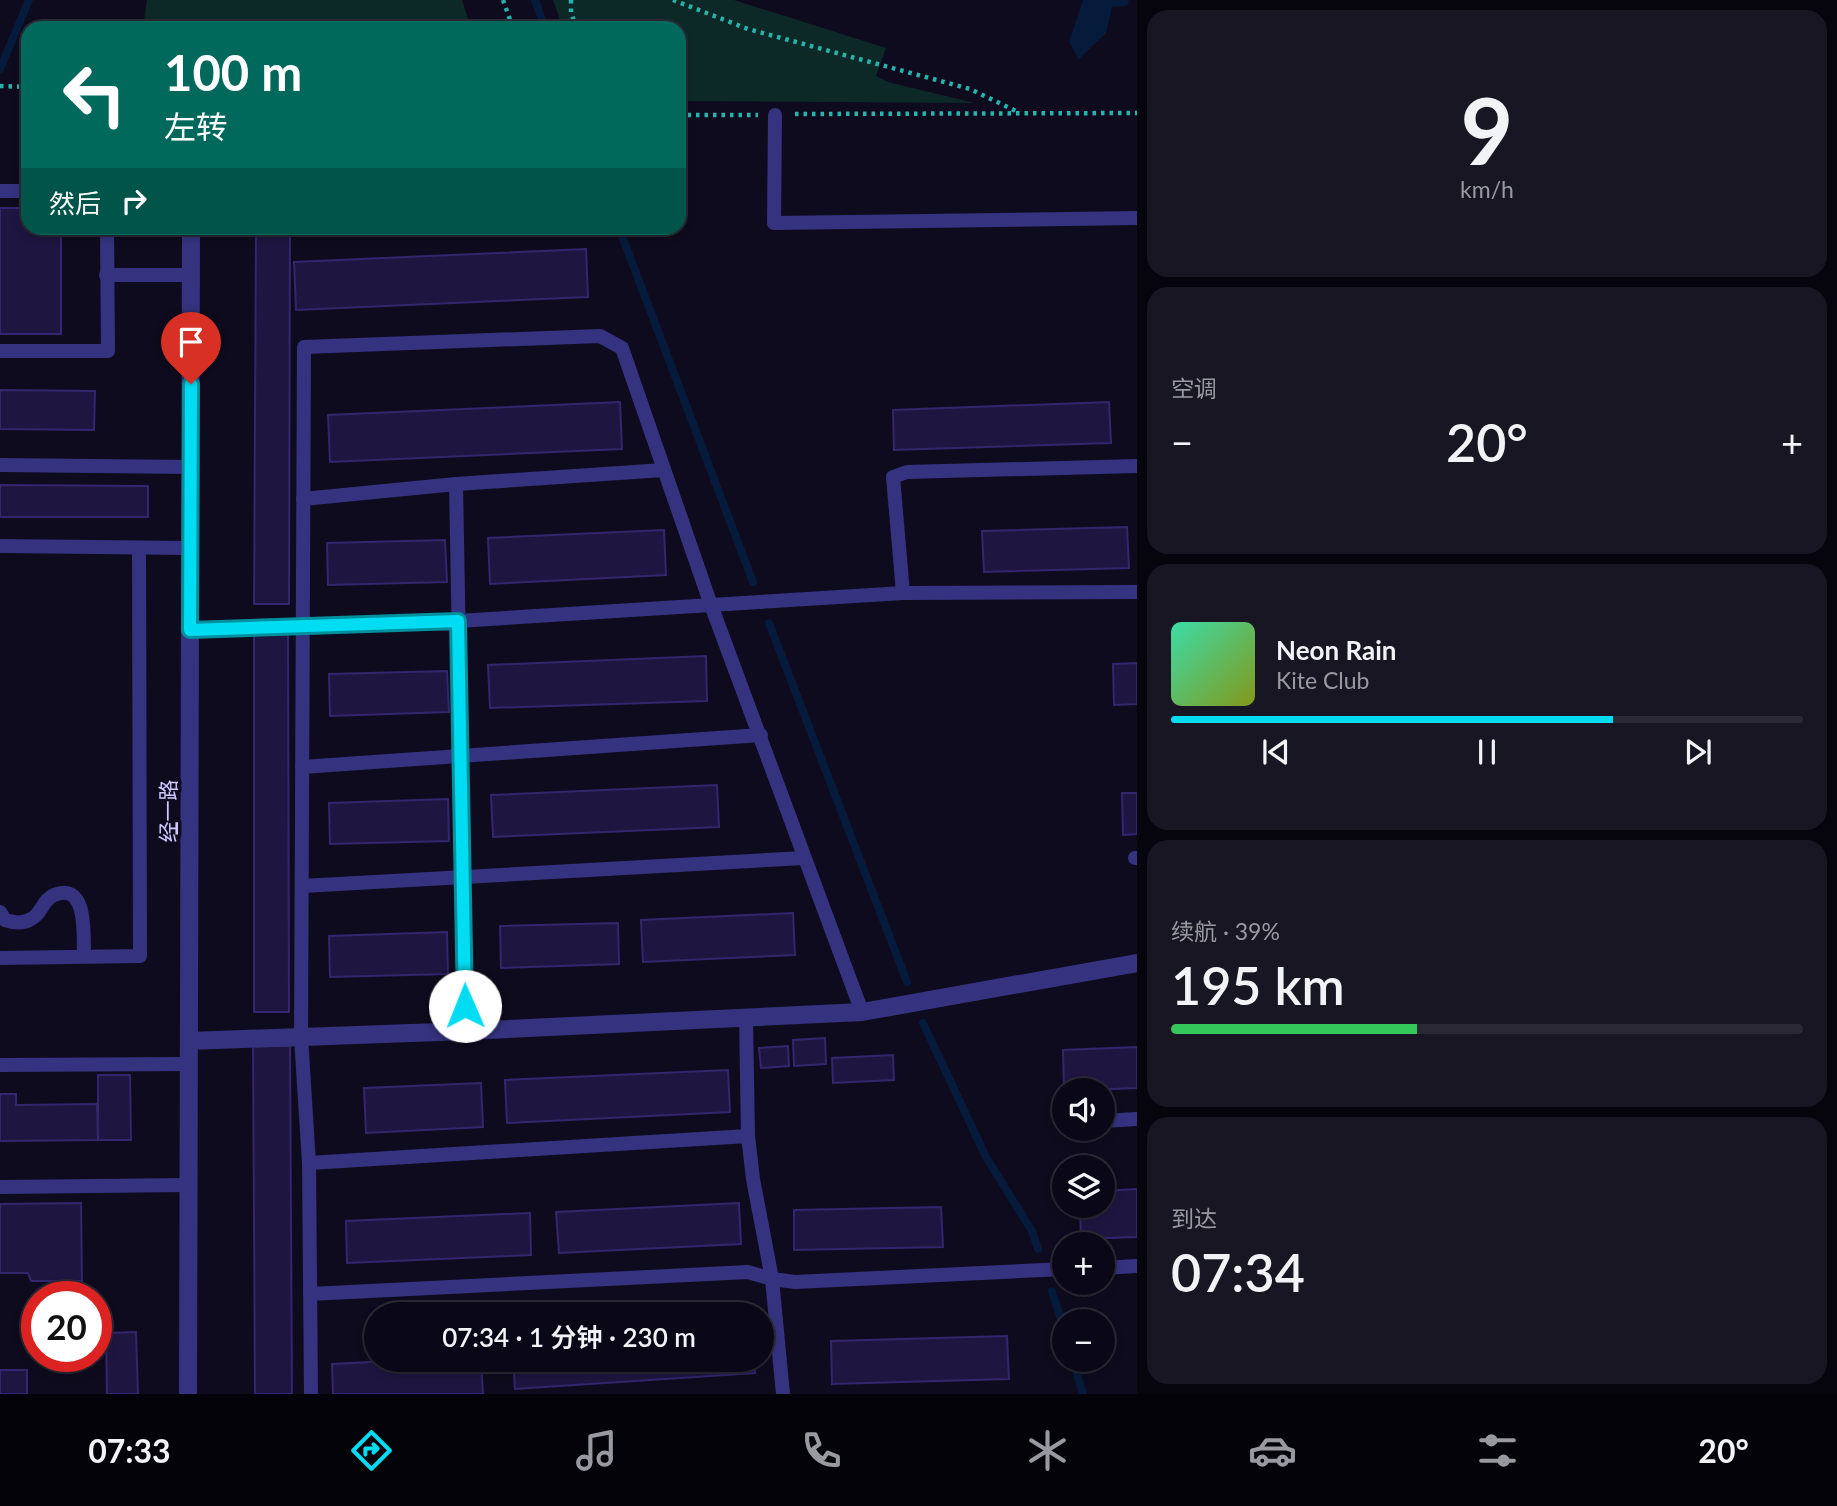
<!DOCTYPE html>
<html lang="zh">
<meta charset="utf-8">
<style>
body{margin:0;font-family:Lato,"Noto Sans SC",sans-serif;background:#181623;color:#f1f3f6;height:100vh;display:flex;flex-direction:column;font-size:26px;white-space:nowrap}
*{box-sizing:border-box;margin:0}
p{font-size:23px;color:#999aa1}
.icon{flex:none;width:38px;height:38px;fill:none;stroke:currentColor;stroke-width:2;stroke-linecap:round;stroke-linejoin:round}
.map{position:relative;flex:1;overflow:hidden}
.panel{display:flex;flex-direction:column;gap:10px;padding:10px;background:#06040c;width:700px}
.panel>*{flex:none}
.hud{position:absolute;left:21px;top:21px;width:665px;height:214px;border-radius:21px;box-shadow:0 4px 10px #0003,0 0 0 2px #2a2935;background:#00695c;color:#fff;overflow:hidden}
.buttons{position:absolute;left:1052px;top:1078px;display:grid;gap:14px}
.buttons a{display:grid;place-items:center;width:63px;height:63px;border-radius:50%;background:#0a0816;box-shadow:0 4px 10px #0003,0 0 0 2px #2a2935;font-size:35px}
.speed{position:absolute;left:21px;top:1281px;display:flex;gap:14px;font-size:35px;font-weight:700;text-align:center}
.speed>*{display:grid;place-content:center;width:91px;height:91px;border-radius:50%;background:#0a0816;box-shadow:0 4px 10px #0003,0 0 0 2px #2a2935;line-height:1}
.speed .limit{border:10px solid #d22;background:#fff;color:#111}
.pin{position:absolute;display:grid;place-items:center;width:60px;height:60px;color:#fff;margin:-72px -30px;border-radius:50% 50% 50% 0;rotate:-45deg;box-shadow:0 0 7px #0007}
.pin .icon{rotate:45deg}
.me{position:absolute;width:77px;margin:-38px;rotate:359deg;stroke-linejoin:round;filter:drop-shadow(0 0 5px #0008)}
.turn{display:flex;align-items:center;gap:24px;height:147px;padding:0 28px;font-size:32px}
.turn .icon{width:91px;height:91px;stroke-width:2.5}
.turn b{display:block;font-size:49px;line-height:60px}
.then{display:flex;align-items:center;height:66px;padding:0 28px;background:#0003;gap:14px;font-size:26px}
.big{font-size:52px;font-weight:600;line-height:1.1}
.panel .widget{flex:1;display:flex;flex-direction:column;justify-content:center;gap:10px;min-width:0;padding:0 24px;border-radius:21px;background:#181623}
.panel .dial{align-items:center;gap:0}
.dial b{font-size:91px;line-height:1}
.song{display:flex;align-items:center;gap:21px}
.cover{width:84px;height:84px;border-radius:10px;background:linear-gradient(135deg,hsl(160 70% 55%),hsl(70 70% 35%))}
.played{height:7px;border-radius:4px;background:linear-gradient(90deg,#00ddf3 70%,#2a2935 70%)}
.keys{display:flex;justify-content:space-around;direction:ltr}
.heat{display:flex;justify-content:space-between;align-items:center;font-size:38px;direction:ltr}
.charge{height:10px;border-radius:5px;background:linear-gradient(90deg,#34c759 39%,#2a2935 0)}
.trip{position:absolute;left:364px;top:1302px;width:410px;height:70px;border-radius:35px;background:#0a0816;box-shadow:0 4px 10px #0003,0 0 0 2px #2a2935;font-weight:600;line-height:70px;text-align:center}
.tab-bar{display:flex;height:112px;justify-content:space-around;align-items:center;background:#040309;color:#999aa1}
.tab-bar .icon{width:49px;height:49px}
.tab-bar .selected{color:#00ddf3}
.tab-bar b{font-size:32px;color:#f1f3f6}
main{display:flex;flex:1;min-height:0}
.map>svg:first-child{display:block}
.green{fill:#0d2927}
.water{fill:#061a3c}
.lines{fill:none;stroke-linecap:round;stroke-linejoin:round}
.stream{stroke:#061a3c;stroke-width:8}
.building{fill:#1e1640;stroke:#34266e;stroke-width:2}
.path{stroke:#26b5ac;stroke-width:4.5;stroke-dasharray:3.5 5;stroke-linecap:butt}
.service{stroke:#353380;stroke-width:14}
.minor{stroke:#353380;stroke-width:18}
.tertiary{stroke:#353380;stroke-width:18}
.route-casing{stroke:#00909e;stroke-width:18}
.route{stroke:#00ddf3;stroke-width:12}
.labels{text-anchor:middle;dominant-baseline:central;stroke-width:7;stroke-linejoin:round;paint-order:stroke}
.street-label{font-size:21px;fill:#cec8ff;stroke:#0e0b1e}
</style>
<main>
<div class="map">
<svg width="1137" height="1394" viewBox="0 0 1137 1394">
<rect width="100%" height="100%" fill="#0e0b1e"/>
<!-- green -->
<g class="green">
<path d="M147,0H462L471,28H143Z"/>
<path d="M553,0H734L886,48L876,76L888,82L974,103L679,101V28H563Z"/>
</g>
<!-- water -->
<path class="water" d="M1083,0H1129L1127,6L1112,7L1106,33L1079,59L1069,42Z"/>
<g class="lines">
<!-- stream -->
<g class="stream">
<path d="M535,0L545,28"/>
<path d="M0,69L29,0"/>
<path d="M619,228L753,582"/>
<path d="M769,623L907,982"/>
<path d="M923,1023L986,1157L1032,1231L1038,1249"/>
<path d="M1052,1291L1064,1329"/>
<path d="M1073,1360L1083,1394"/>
</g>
</g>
<!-- building -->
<g class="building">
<path d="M0,208H28V228H61V334H0Z"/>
<path d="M256,228H290L289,604H254Z"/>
<path d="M586,249L588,297L296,310L294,262Z"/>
<path d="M0,390L95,391L94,430L0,429Z"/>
<path d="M620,402L622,449L330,462L328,415Z"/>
<path d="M1109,402L1111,443L894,450L893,410Z"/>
<path d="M0,485L148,486V517H0Z"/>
<path d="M1127,527L1129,568L984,572L982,531Z"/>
<path d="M664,530L666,575L490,584L488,538Z"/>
<path d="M445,540L447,582L328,585L327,543Z"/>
<path d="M254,633H288L289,1012H254Z"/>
<path d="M706,656L707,701L490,708L488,665Z"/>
<path d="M1137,663V704L1114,705L1113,664Z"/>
<path d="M447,671L449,712L330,716L329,674Z"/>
<path d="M717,785L719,827L493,837L491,795Z"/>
<path d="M1122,793H1137V834L1123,835Z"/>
<path d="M448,799L449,841L330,844L329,803Z"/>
<path d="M793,913L795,955L643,962L641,920Z"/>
<path d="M618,923L619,964L501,968L500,926Z"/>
<path d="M447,932L448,974L330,977L329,936Z"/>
<path d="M825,1038L826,1064L794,1066L793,1040Z"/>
<path d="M253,1046H290L292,1394H255Z"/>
<path d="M788,1046L789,1066L761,1068L759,1048Z"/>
<path d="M1137,1047V1088L1064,1091L1063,1050Z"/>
<path d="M893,1055L894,1080L833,1083L832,1058Z"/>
<path d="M728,1070L730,1112L507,1123L505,1080Z"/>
<path d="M98,1075H130L131,1140H98Z"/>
<path d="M481,1083L483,1127L366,1133L364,1088Z"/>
<path d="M0,1094H16V1105L97,1104L98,1140L0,1141Z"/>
<path d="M1137,1189V1237L1081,1239L1080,1206H1102V1191Z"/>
<path d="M81,1203L82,1281H31L28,1273H0V1204Z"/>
<path d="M739,1203L741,1244L559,1253L556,1212Z"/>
<path d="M941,1207L943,1247L794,1250V1210Z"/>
<path d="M530,1213L531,1255L347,1263L346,1221Z"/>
<path d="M136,1332L138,1394H107L106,1333Z"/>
<path d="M1007,1336L1009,1379L832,1384L831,1341Z"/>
<path d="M409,1360H481L483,1394H333L332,1364Z"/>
<path d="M513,1360H754L755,1373L515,1389Z"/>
<rect x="0" y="1370" width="27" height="24"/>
</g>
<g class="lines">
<!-- path -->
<g class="path">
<path d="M503,0L513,28"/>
<path d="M571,0V12L576,28"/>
<path d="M673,0L748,29L970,89L1018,112"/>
<path d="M0,86L28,87"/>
<path d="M795,114L1137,113"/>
<path d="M679,115H758"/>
</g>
<!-- service -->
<g class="service">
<path d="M775,115L774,223L1137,218"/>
<path d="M0,191H28"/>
<path d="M106,275H191"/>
<path d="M0,351H108L107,228"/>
<path d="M0,465L191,467"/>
<path d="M456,484L466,1031"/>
<path d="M303,499L456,484L664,470"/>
<path d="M0,546L190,548"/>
<path d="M903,593L893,477L907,472L1137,466"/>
<path d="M190,630L458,621L711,605L862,1012"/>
<path d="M302,767L761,735"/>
<path d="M1135,858H1137"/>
<path d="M302,886L804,858"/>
<path d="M0,912L5,920C14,923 23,924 31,919C42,914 42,900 54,895C89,881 83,938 84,956"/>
<path d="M0,958L140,956L139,548"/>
<path d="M746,1018L748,1136"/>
<path d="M0,1065L189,1064"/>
<path d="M1102,1121L1137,1119"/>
<path d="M309,1163L748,1136L753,1179L772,1279L748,1272L310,1294"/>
<path d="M0,1187L189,1185"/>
<path d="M1102,1268L1137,1266"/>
<path d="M311,1394L309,1163L301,1037L304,347L600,336L622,348L711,605L903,593L1137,592"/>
<path d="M783,1394L772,1279L795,1282L1064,1269"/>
</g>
<!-- minor -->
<path class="minor" d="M189,1041L466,1031L862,1012L1137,963"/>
<!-- tertiary -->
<path class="tertiary" d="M188,1394L191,228"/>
</g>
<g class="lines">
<defs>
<path id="route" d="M191,384L190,630L458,621L465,1006"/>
</defs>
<!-- route casing -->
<use href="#route" class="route-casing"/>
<!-- route -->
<use href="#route" class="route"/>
</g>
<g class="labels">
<!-- street labels -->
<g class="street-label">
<text transform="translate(167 811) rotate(-90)">经一路</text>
</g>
</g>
</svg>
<div class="buttons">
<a><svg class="icon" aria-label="sound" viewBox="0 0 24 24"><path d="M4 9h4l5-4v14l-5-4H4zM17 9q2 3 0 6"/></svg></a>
<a><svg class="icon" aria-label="layers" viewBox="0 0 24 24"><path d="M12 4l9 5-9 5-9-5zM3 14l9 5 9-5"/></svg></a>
<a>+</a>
<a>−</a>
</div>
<div class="speed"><div class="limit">20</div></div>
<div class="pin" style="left:191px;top:384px;background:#d93025"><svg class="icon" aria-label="arrive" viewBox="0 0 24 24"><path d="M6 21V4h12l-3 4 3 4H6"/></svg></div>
<svg class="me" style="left:465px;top:1006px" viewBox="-20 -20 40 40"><circle r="19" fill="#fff"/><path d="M0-13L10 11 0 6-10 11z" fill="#00ddf3"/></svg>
<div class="trip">07:34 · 1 分钟 · 230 m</div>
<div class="hud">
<div class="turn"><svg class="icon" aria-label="left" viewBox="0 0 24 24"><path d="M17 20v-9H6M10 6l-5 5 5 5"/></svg><div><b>100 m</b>左转</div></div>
<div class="then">然后<svg class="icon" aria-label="right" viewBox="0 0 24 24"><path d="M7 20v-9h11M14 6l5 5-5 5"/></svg></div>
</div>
</div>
<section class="panel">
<div class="widget dial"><b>9</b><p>km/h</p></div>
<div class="widget"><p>空调</p>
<div class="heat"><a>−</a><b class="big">20°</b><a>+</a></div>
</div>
<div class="widget">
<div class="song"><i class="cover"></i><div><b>Neon Rain</b><p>Kite Club</p></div></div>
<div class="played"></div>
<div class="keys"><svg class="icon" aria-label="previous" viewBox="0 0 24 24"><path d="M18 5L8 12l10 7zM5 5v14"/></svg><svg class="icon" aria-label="pause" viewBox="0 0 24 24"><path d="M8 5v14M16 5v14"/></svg><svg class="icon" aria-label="next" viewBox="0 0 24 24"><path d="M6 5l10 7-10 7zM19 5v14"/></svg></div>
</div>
<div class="widget"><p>续航 · 39%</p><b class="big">195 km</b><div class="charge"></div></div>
<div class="widget"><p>到达</p><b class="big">07:34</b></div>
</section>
</main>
<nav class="tab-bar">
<b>07:33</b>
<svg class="icon selected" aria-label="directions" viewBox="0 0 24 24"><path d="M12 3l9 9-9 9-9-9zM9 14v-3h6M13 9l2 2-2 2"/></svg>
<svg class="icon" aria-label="music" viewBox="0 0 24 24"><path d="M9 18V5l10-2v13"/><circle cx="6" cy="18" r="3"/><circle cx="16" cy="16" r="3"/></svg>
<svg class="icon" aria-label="phone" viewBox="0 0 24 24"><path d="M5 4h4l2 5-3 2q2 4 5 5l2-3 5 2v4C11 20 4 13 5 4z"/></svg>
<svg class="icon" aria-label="climate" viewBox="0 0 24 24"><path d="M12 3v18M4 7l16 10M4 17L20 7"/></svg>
<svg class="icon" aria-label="car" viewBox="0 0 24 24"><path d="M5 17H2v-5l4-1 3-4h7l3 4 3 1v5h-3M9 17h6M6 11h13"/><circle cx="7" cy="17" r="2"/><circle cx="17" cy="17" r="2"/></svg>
<svg class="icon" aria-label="filters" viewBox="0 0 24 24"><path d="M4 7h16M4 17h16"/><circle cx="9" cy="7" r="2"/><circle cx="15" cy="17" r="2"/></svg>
<b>20°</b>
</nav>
